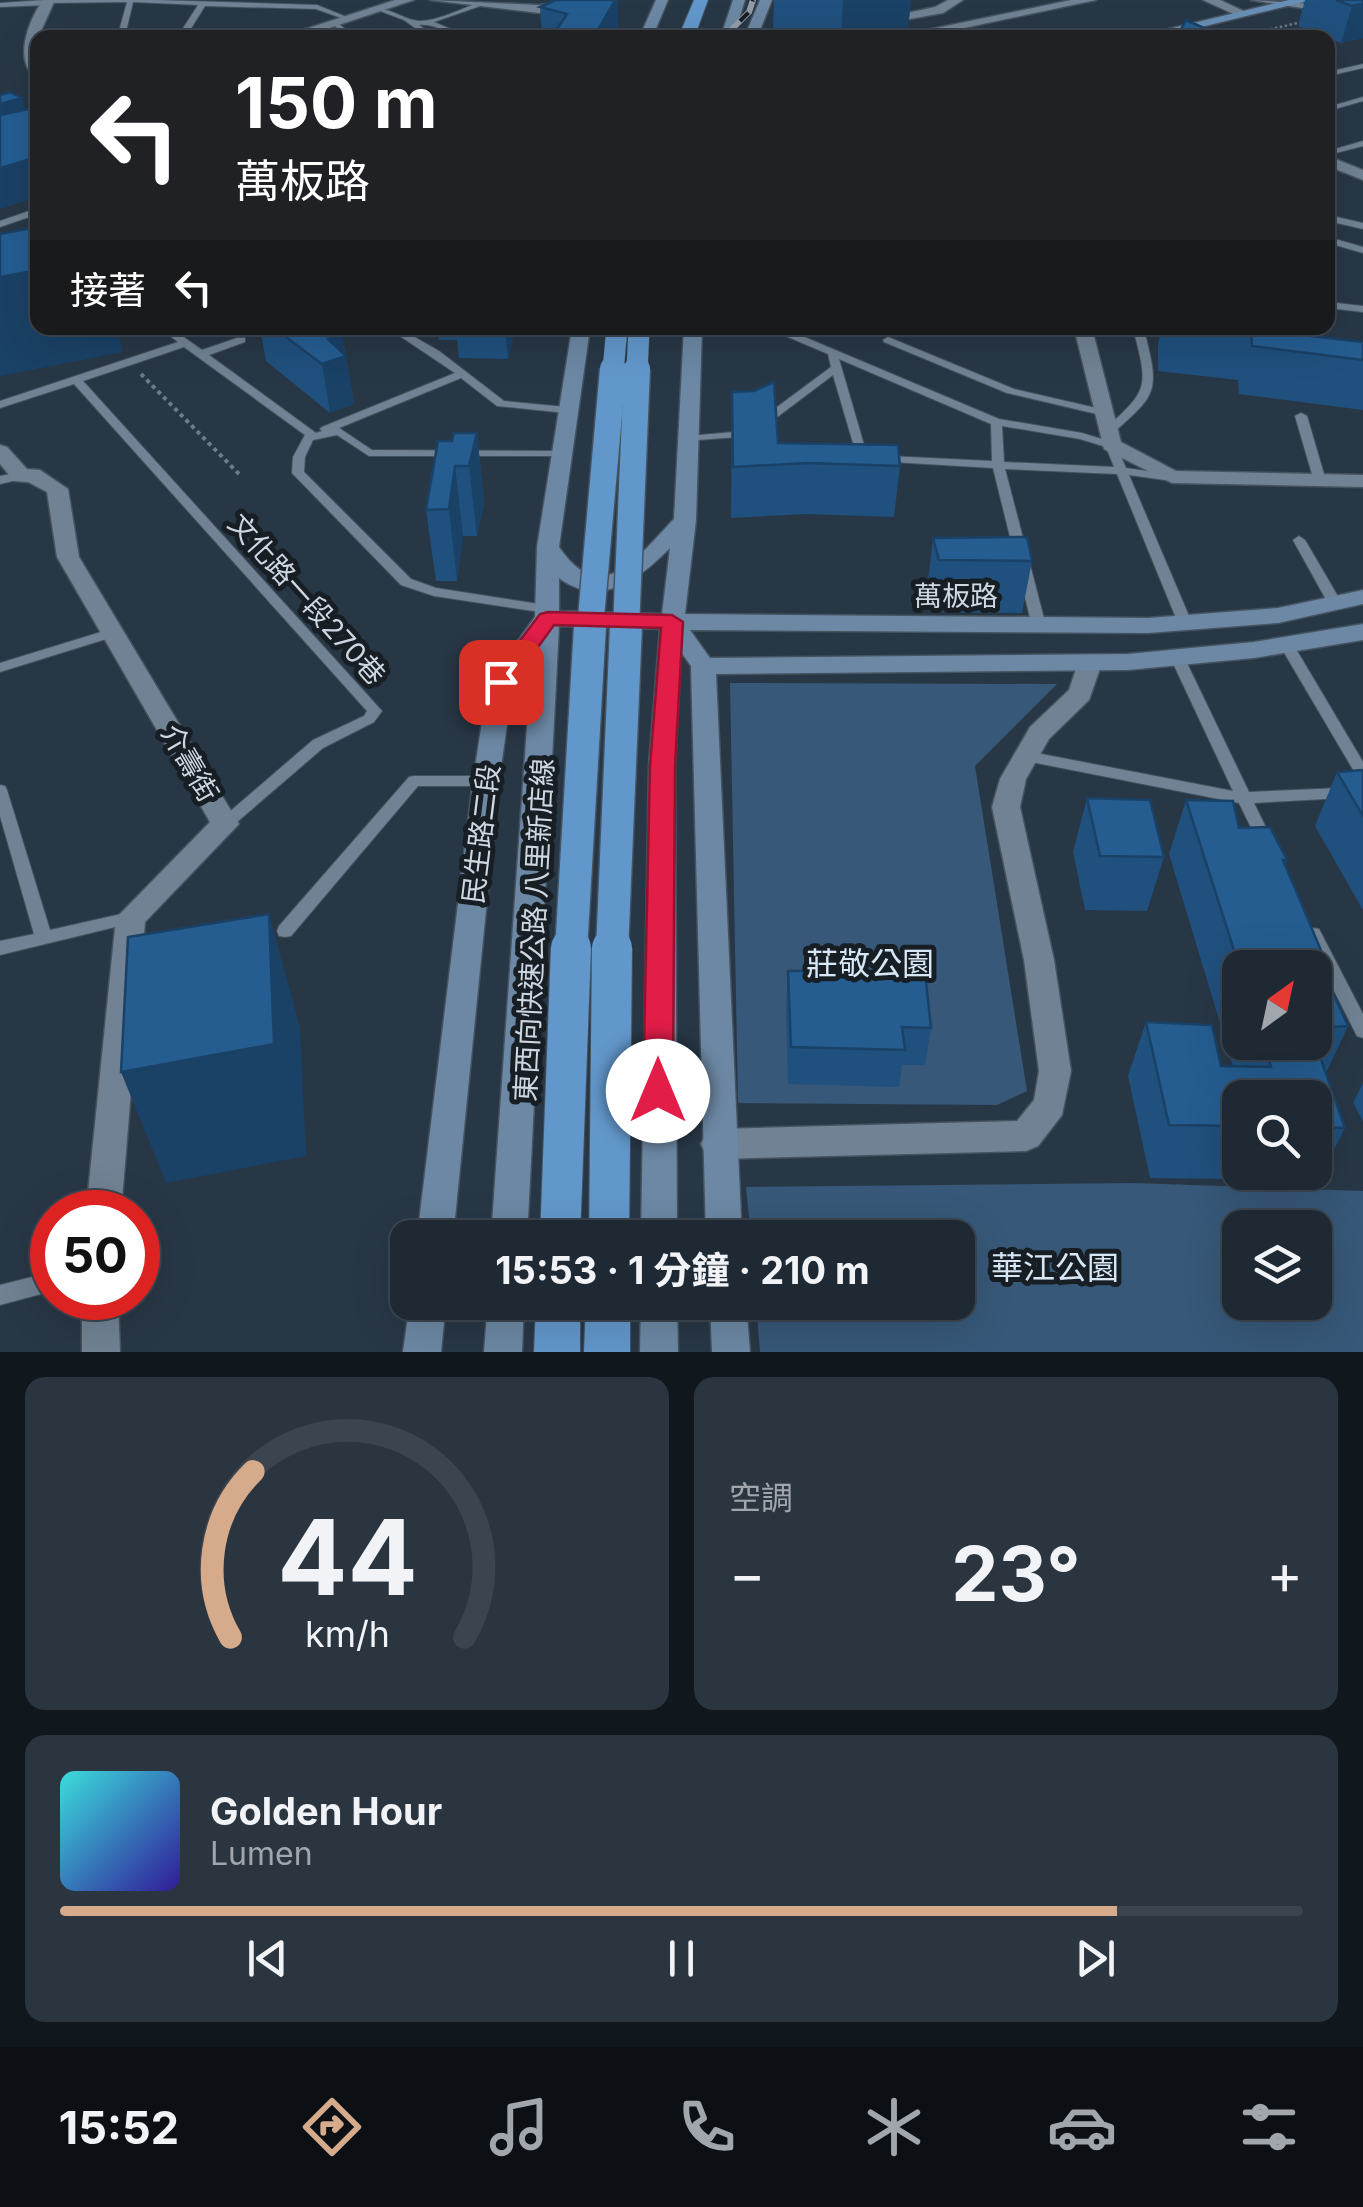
<!DOCTYPE html>
<html lang="zh-TW">
<meta charset="utf-8">
<style>
body{margin:0;font-family:Inter,"Noto Sans TC",sans-serif;background:#2b3540;color:#f1f3f6;height:100vh;display:flex;flex-direction:column;font-size:38px;white-space:nowrap}
*{box-sizing:border-box;margin:0}
p{font-size:32px;color:#a1a6ac}
.icon{flex:none;width:55px;height:55px;fill:none;stroke:currentColor;stroke-width:2;stroke-linecap:round;stroke-linejoin:round}
.map{position:relative;height:1352px;overflow:hidden}
.side{display:flex;flex-direction:column;gap:25px;padding:25px;background:#10171d;flex:1}
.side>*{flex:none}
.guide{position:absolute;left:30px;top:30px;width:1305px;height:305px;border-radius:20px;box-shadow:0 10px 40px #0002,0 0 0 2px #3c454f;background:#202124;color:#fff;overflow:hidden}
.needle{width:65px;rotate:33deg}
.buttons{position:absolute;left:1222px;top:950px;display:grid;gap:20px}
.buttons a{display:grid;place-items:center;width:110px;height:110px;border-radius:20px;background:#1e2934;box-shadow:0 10px 40px #0002,0 0 0 2px #3c454f;font-size:50px}
.speed{position:absolute;left:30px;top:1190px;display:flex;gap:20px;font-size:50px;font-weight:700;text-align:center}
.speed>*{display:grid;place-content:center;width:130px;height:130px;border-radius:50%;background:#1e2934;box-shadow:0 10px 40px #0002,0 0 0 2px #3c454f;line-height:1}
.speed .limit{border:15px solid #d22;background:#fff;color:#111}
.pin{position:absolute;display:grid;place-items:center;width:85px;height:85px;color:#fff;margin:-42px;border-radius:20px;box-shadow:0 5px 15px #0006}
.me{position:absolute;width:110px;margin:-55px;rotate:0deg;stroke-linejoin:round;filter:drop-shadow(0 0 8px #0008)}
.turn{display:flex;align-items:center;gap:35px;height:210px;padding:0 40px;font-size:45px}
.turn .icon{width:130px;height:130px;stroke-width:2.5}
.turn b{display:block;font-size:70px;line-height:85px}
.then{display:flex;align-items:center;height:95px;padding:0 40px;background:#0003;gap:20px;font-size:38px}
.big{font-size:75px;font-weight:700;line-height:1.1}
.side .widget{flex:1;display:flex;flex-direction:column;justify-content:center;gap:15px;min-width:0;padding:0 35px;border-radius:20px;background:#2b3540}
.side .dial{align-items:center;gap:0}
.dial svg{height:260px;overflow:visible;fill:none;stroke:#3c454f;stroke-width:7;stroke-linecap:round;text-anchor:middle}
.dial text{fill:#f1f3f6;stroke:none}
.song{display:flex;align-items:center;gap:30px}
.cover{width:120px;height:120px;border-radius:15px;background:linear-gradient(135deg,hsl(180 70% 55%),hsl(250 70% 35%))}
.played{height:10px;border-radius:5px;background:linear-gradient(90deg,#d6ab8b 85%,#3c454f 85%)}
.keys{display:flex;justify-content:space-around;direction:ltr}
.heat{display:flex;justify-content:space-between;align-items:center;font-size:55px;direction:ltr}
.side .tiles{flex:1;display:grid;gap:25px;grid-template-columns:1fr 1fr}
.widget:last-child{grid-column:span 2}
.trip{position:absolute;left:390px;top:1220px;width:585px;height:100px;border-radius:20px;background:#1e2934;box-shadow:0 10px 40px #0002,0 0 0 2px #3c454f;font-weight:700;line-height:100px;text-align:center}
.tabs{display:flex;height:160px;justify-content:space-around;align-items:center;background:#0c1015;color:#a1a6ac}
.tabs .icon{width:70px;height:70px}
.tabs .current{color:#d6ab8b}
.tabs b{font-size:45px;color:#f1f3f6}
.map>svg:first-child{display:block}
.green{fill:#375878;fill-rule:evenodd}
.lines{fill:none;stroke-linecap:round;stroke-linejoin:round}
.lane-casing{stroke:#45525f;stroke-width:2}
.street-casing{stroke:#45525f;stroke-width:3}
.secondary-casing{stroke:#45525f;stroke-width:3}
.primary-casing{stroke:#45525f;stroke-width:3}
.highway-casing{stroke:#45525f;stroke-width:2}
.path-far1{stroke:#6e7b88;stroke-width:2.5;stroke-dasharray:2.5 2.5;stroke-linecap:butt}
.path{stroke:#6e7b88;stroke-width:4;stroke-dasharray:4 4;stroke-linecap:butt}
.lane{fill:#708293;fill-rule:evenodd}
.street{fill:#708293;fill-rule:evenodd}
.secondary{fill:#6c88a4;fill-rule:evenodd}
.primary{fill:#688fb5;fill-rule:evenodd}
.highway{fill:#6297cb;fill-rule:evenodd}
.rail-casing{stroke:#919ca8;stroke-width:6}
.rail{stroke:#171e24;stroke-width:4;stroke-dasharray:12;stroke-linecap:butt}
.highway-bridge-far3-casing{stroke:#45525f;stroke-width:22;stroke-linecap:butt}
.highway-bridge-far2-casing{stroke:#45525f;stroke-width:29;stroke-linecap:butt}
.highway-bridge-far1-casing{stroke:#45525f;stroke-width:35;stroke-linecap:butt}
.highway-bridge-casing{stroke:#45525f;stroke-width:42;stroke-linecap:butt}
.highway-bridge-far3{stroke:#6297cb;stroke-width:21}
.highway-bridge-far2{stroke:#6297cb;stroke-width:26}
.highway-bridge-far1{stroke:#6297cb;stroke-width:32}
.highway-bridge{stroke:#6297cb;stroke-width:40}
.wall{fill:#20507d;fill-rule:evenodd}
.shaded-wall{fill:#1a4166}
.building{fill:#255d91;stroke:#1a4166;stroke-width:2.5}
.route{fill:#e11d48;stroke:#92132f;stroke-width:2.5}
.labels{text-anchor:middle;dominant-baseline:central;stroke-width:10;stroke-linejoin:round;paint-order:stroke}
.street-label{font-size:28px;fill:#cfd8e2;stroke:#171e24}
.near-park-label{font-size:32px;fill:#d8e7f6;stroke:#171e24}
</style>
<div class="map">
<svg width="1363" height="1352" viewBox="0 0 1363 1352">
<rect width="100%" height="100%" fill="#283746"/>
<!-- green -->
<g class="green">
<path d="M730,683L1057,684L975,766L1027,1091L997,1105L738,1103Z"/>
<path d="M1133,1183L1363,1191V1352H760L756,1303L958,1302V1238L751,1237L746,1187ZM1240,1228H1315V1302H1240Z"/>
</g>
<g class="lines">
<defs>
<g id="lane">
<path d="M45,0H156L317,5L349,18L344,19L316,9L205,6L190,30L191,38H183L182,30L198,5L133,2L125,36L113,38L118,35L127,2L50,3L47,5L0,7V3Z"/>
<path d="M481,2L483,5L434,22L471,38C453,38 438,23 419,25L438,38H429L404,20L375,9C389,7 404,20 419,21C439,21 462,8 481,2Z"/>
<path d="M332,21H336L355,38H347L332,23Z"/>
<path d="M1363,64V68L1328,76V72Z"/>
<path d="M1363,97V101L1328,111V107Z"/>
<path d="M1363,141V146L1328,155V151Z"/>
<path d="M38,208V214L0,227V221Z"/>
<path d="M1328,215L1363,223V229L1328,221Z"/>
<path d="M1328,237L1363,247V253L1328,243Z"/>
<path d="M1328,302L1363,306V312L1328,308Z"/>
<path d="M160,328H171L202,350L237,338H245V342L209,355L316,433L322,431L320,429L322,427L455,373L388,328H399L439,351L504,401L566,407L572,410L566,413L497,406L461,378L339,428L372,450L561,451L565,452V456H369L337,435L313,440L305,457L304,472L411,579L436,588L552,606L554,609L547,613L434,596L401,585L292,473L293,457L305,435L184,347L83,381L382,711L374,722L323,748L230,828H220L217,824L220,820L313,740L364,716L367,711L74,384L0,408V401L178,342Z"/>
<path d="M688,328H783L999,419L1082,433L1115,443L1126,468L1176,475L1178,477L1172,481L1129,475L1192,623L1185,627L1178,623L1117,474L1005,469L1046,626L1039,630L1032,626L993,468L858,460L833,375L752,436L684,441V437L688,436L745,431L831,367L828,354L774,331H693ZM839,359L991,424L992,461L867,455ZM1002,426L1080,439L1106,447L1114,467L1004,462Z"/>
<path d="M1056,328H1070L1082,332L1084,328H1094L1089,338L1085,339Z"/>
<path d="M1133,328L1178,331L1183,334L1178,337L1145,334C1161,395 1155,395 1110,436H1102V432C1149,389 1149,390 1133,328Z"/>
<path d="M888,337L1014,389L1105,410L1107,412L1101,415L1007,393L884,342L883,340Z"/>
<path d="M1301,413L1307,416L1326,481L1324,483L1320,485L1314,481L1295,416Z"/>
<path d="M22,472L28,476L26,478L0,484V476Z"/>
<path d="M1299,536L1305,540L1343,605L1341,608L1336,609L1329,605L1293,540Z"/>
<path d="M114,628L119,629L121,632L119,635L0,672V663Z"/>
<path d="M1286,640L1293,644L1363,762V779L1358,778L1279,644Z"/>
<path d="M1178,655L1185,659L1249,792L1363,787V797L1254,803L1274,844L1271,848H1261L1239,803L1021,760L1019,756L1021,752L1026,751L1233,791L1171,659Z"/>
<path d="M414,776H486L491,777L493,781L491,785L486,786H418L291,936L285,937L279,936L277,931L279,926L409,777Z"/>
<path d="M0,785L5,786L7,790L50,930L130,912L136,914L138,918L136,922L0,955V941L34,934L0,816Z"/>
<path d="M1313,928L1319,929L1363,1014V1038L1357,1036L1305,934L1307,929Z"/>
<path d="M52,1272V1291L0,1305V1285Z"/>
</g>
<g id="street">
<path d="M43,0H55L38,38V80C12,62 28,21 43,0Z"/>
<path d="M395,0H414L299,38H278Z"/>
<path d="M430,0L539,5L580,0L539,13Z"/>
<path d="M948,0H963L943,13L876,25L870,21L935,7Z"/>
<path d="M1071,0H1096L917,38L893,37Z"/>
<path d="M1203,0H1220L1250,14L1240,17Z"/>
<path d="M1251,0L1329,5L1363,18V26L1327,12Z"/>
<path d="M1328,156L1363,170V180L1328,166Z"/>
<path d="M1085,330L1094,336L1121,442L1176,471L1363,475V487L1172,483L1104,449L1076,336Z"/>
<path d="M0,445L7,447L27,469L40,470L68,489L79,557L239,824L145,922L121,1212H86L116,918L210,822L57,557L47,492L28,482L14,481L0,464Z"/>
<path d="M1090,655L1102,663L1089,700L1049,739L1026,779L1020,807L1054,960L1071,1071L1062,1115L1038,1146L1026,1151L718,1159L706,1155L701,1144L706,1133L718,1129L1017,1121L1034,1100L1039,1071L1024,960L992,807L1000,779L1030,727L1069,690L1078,663Z"/>
<path d="M82,1298H118L120,1352H82Z"/>
</g>
<g id="secondary">
<path d="M656,0H668L652,38H639Z"/>
<path d="M733,0H745L735,32L739,38H725L722,33Z"/>
<path d="M760,0H772L757,38H744Z"/>
<path d="M572,328H590L559,547C602,610 637,557 674,519L684,328H702L696,520L685,614L1148,618L1278,608L1363,590V604L1278,623L1148,633L690,630L710,658L1128,654L1254,642L1363,624V640L1254,658L1128,670L716,674L742,1238H706L691,666L681,652L675,765L677,1238H641L649,765L660,629L559,626L527,1238H491L532,656L513,683L499,781L453,1238H417L473,781L488,682L535,617L537,547ZM670,548L662,614L559,611V578C601,609 639,579 670,548Z"/>
<path d="M410,1302H446L441,1352H403Z"/>
<path d="M488,1302H524L522,1352H484Z"/>
<path d="M641,1302H677L678,1352H640Z"/>
<path d="M710,1302H746L750,1352H712Z"/>
</g>
<path id="primary" d="M1289,0H1312L1156,38H1131Z"/>
<g id="highway">
<path d="M694,0H708L694,38H678Z"/>
<path d="M536,1302H580V1352H534Z"/>
<path d="M586,1302H630V1352H584Z"/>
</g>
</defs>
<!-- lane casing -->
<use href="#lane" class="lane-casing"/>
<!-- street casing -->
<use href="#street" class="street-casing"/>
<!-- secondary casing -->
<use href="#secondary" class="secondary-casing"/>
<!-- primary casing -->
<use href="#primary" class="primary-casing"/>
<!-- highway casing -->
<use href="#highway" class="highway-casing"/>
<!-- path-far1 -->
<g class="path-far1">
<path d="M1099,38L1122,33"/>
<path d="M1231,38L1302,22"/>
</g>
<!-- path -->
<path class="path" d="M141,374L239,474"/>
<!-- lane -->
<use href="#lane" class="lane"/>
<!-- street -->
<use href="#street" class="street"/>
<!-- secondary -->
<use href="#secondary" class="secondary"/>
<!-- primary -->
<use href="#primary" class="primary"/>
<!-- highway -->
<use href="#highway" class="highway"/>
<defs>
<path id="rail" d="M723,38L749,12L753,0"/>
</defs>
<!-- rail casing -->
<use href="#rail" class="rail-casing"/>
<!-- rail -->
<use href="#rail" class="rail"/>
<defs>
<g id="highway-bridge-far3">
<path d="M613,371L617,328"/>
<path d="M637,371L639,328"/>
</g>
<g id="highway-bridge-far2">
<path d="M590,629L613,369"/>
<path d="M626,629L637,369"/>
</g>
<g id="highway-bridge-far1">
<path d="M571,951L590,626"/>
<path d="M612,951L626,626"/>
</g>
<g id="highway-bridge">
<path d="M560,1238L571,948"/>
<path d="M609,1238L612,948"/>
</g>
</defs>
<!-- highway-bridge-far3 casing -->
<use href="#highway-bridge-far3" class="highway-bridge-far3-casing"/>
<!-- highway-bridge-far2 casing -->
<use href="#highway-bridge-far2" class="highway-bridge-far2-casing"/>
<!-- highway-bridge-far1 casing -->
<use href="#highway-bridge-far1" class="highway-bridge-far1-casing"/>
<!-- highway-bridge casing -->
<use href="#highway-bridge" class="highway-bridge-casing"/>
<!-- highway-bridge-far3 -->
<use href="#highway-bridge-far3" class="highway-bridge-far3"/>
<!-- highway-bridge-far2 -->
<use href="#highway-bridge-far2" class="highway-bridge-far2"/>
<!-- highway-bridge-far1 -->
<use href="#highway-bridge-far1" class="highway-bridge-far1"/>
<!-- highway-bridge -->
<use href="#highway-bridge" class="highway-bridge"/>
</g>
<!-- wall -->
<g class="wall">
<path d="M556,0H618V26L612,38H542L540,7Z"/>
<path d="M774,0H911L907,38H784L773,31Z"/>
<path d="M1305,0H1363V38L1341,43L1298,26Z"/>
<path d="M260,328H333L342,334L354,404L330,413L266,361Z"/>
<path d="M437,328H515L508,359L459,358L457,340H439Z"/>
<path d="M1162,328H1283L1285,333L1363,342V410L1239,394L1238,380L1158,371V344Z"/>
<path d="M732,392L778,443L900,466L894,517L805,514L731,518Z"/>
<path d="M477,433L484,503L477,536H463L457,581H436L426,510L452,441Z"/>
<path d="M933,538L1032,561L1022,613L932,612L927,590Z"/>
<path d="M1363,770V910L1315,826L1337,772Z"/>
<path d="M1087,798L1164,857L1147,911L1085,910L1073,852Z"/>
<path d="M1186,800L1239,828L1287,860L1285,865L1328,967L1325,974L1348,1026L1326,1073L1345,1128L1318,1180L1150,1178L1128,1076L1146,1022L1221,1066H1233L1169,854ZM1240,968H1315V1042H1240ZM1240,1098H1315V1172H1240Z"/>
<path d="M817,952L931,1028L925,1065H902L899,1087L788,1084L786,1008L788,971H815Z"/>
<path d="M1363,1083V1121L1353,1103Z"/>
</g>
<!-- shaded-wall -->
<g class="shaded-wall">
<path d="M615,0H618V26L612,38H594Z"/>
<path d="M843,0H911L907,38H841Z"/>
<path d="M1363,3V38L1341,43L1352,6Z"/>
<path d="M22,98L32,133L0,141V104Z"/>
<path d="M38,157V197L0,209V168Z"/>
<path d="M38,270V328H117L123,352L0,376V277Z"/>
<path d="M505,328H515L508,359Z"/>
<path d="M342,334L354,404L330,413L322,364L328,339Z"/>
<path d="M477,433L484,503L477,536L469,466Z"/>
<path d="M455,466L463,536L457,581L449,509Z"/>
<path d="M269,914L300,1027L306,1156L166,1183L121,1072Z"/>
</g>
<!-- building -->
<g class="building">
<path d="M556,0H615L594,37L553,35L567,14L540,7Z"/>
<path d="M1336,0H1363V3L1352,6Z"/>
<path d="M1186,20L1226,38H1184L1178,35Z"/>
<path d="M10,92L22,98L0,104V95Z"/>
<path d="M32,104L38,107V157L0,168V115L29,109Z"/>
<path d="M38,227V270L0,277V234Z"/>
<path d="M274,328H333L342,334L328,339L346,356L322,364Z"/>
<path d="M1208,328H1283L1285,333L1363,342V360L1252,346L1251,332Z"/>
<path d="M774,382L778,443L898,445L900,466L808,463L733,467L732,392L754,391Z"/>
<path d="M454,433H477L469,466H455L449,509L426,510L438,441H452Z"/>
<path d="M1027,537L1032,561L939,560L933,538Z"/>
<path d="M1363,770V816L1337,772Z"/>
<path d="M1087,798L1150,800L1164,857L1100,856Z"/>
<path d="M1186,800L1233,801L1239,828L1270,827L1287,860H1283L1328,967L1322,968L1348,1026L1315,1028V968H1240V969Z"/>
<path d="M269,914L274,1044L121,1072L128,937Z"/>
<path d="M817,952L923,954L931,1028L902,1027L905,1050L791,1047L788,971H818Z"/>
<path d="M1146,1022L1212,1025L1221,1066L1271,1067L1264,1042H1315L1345,1128L1315,1127V1098H1240V1126L1169,1125Z"/>
</g>
<!-- route -->
<path class="route" d="M548,612L672,615L683,622L675,766L673,1091L669,1100L658,1104L648,1100L643,1091L650,766L661,628L554,625L509,687H493L490,682L493,676L540,614Z"/>
<g class="labels">
<!-- street labels -->
<g class="street-label">
<text x="956" y="596">萬板路</text>
<text transform="translate(307 599) rotate(48)">文化路一段270巷</text>
<text transform="translate(190 763) rotate(60)">介壽街</text>
<text transform="translate(481 834) rotate(-83)">民生路二段</text>
<text transform="translate(534 930) rotate(-87)">東西向快速公路 八里新店線</text>
</g>
<!-- near-park labels -->
<g class="near-park-label">
<text x="870" y="963">莊敬公園</text>
<text x="1055" y="1267">華江公園</text>
</g>
</g>
</svg>
<div class="buttons">
<a><svg class="needle" viewBox="-14 -14 28 28"><path d="M0-13l5 13h-10z" fill="#e53935"/><path d="M0 13l5-13h-10z" fill="#a1a6ac"/></svg></a>
<a><svg class="icon" aria-label="search" viewBox="0 0 24 24"><circle cx="10" cy="10" r="6"/><path d="M15 15l6 6"/></svg></a>
<a><svg class="icon" aria-label="layers" viewBox="0 0 24 24"><path d="M12 4l9 5-9 5-9-5zM3 14l9 5 9-5"/></svg></a>
</div>
<div class="speed"><div class="limit">50</div></div>
<div class="pin" style="left:501px;top:682px;background:#d93025"><svg class="icon" aria-label="arrive" viewBox="0 0 24 24"><path d="M6 21V4h12l-3 4 3 4H6"/></svg></div>
<svg class="me" style="left:658px;top:1091px" viewBox="-20 -20 40 40"><circle r="19" fill="#fff"/><path d="M0-13L10 11 0 6-10 11z" fill="#e11d48"/></svg>
<div class="trip">15:53 · 1 分鐘 · 210 m</div>
<div class="guide">
<div class="turn"><svg class="icon" aria-label="left" viewBox="0 0 24 24"><path d="M17 20v-9H6M10 6l-5 5 5 5"/></svg><div><b>150 m</b>萬板路</div></div>
<div class="then">接著<svg class="icon" aria-label="left" viewBox="0 0 24 24"><path d="M17 20v-9H6M10 6l-5 5 5 5"/></svg></div>
</div>
</div>
<section class="side">
<div class="tiles">
<div class="widget dial"><svg viewBox="0 0 100 80">
<path d="M14 69A42 42 0 1 1 86 69"/>
<path d="M14 69A42 42 0 0 1 21 18" stroke="#d6ab8b"/>
<text x="50" y="56" font-size="32" font-weight="700">44</text>
<text x="50" y="72" font-size="11">km/h</text>
</svg></div>
<div class="widget"><p>空調</p>
<div class="heat"><a>−</a><b class="big">23°</b><a>+</a></div>
</div>
<div class="widget">
<div class="song"><i class="cover"></i><div><b>Golden Hour</b><p>Lumen</p></div></div>
<div class="played"></div>
<div class="keys"><svg class="icon" aria-label="previous" viewBox="0 0 24 24"><path d="M18 5L8 12l10 7zM5 5v14"/></svg><svg class="icon" aria-label="pause" viewBox="0 0 24 24"><path d="M8 5v14M16 5v14"/></svg><svg class="icon" aria-label="next" viewBox="0 0 24 24"><path d="M6 5l10 7-10 7zM19 5v14"/></svg></div>
</div>
</div>
</section>
<nav class="tabs">
<b>15:52</b>
<svg class="icon current" aria-label="directions" viewBox="0 0 24 24"><path d="M12 3l9 9-9 9-9-9zM9 14v-3h6M13 9l2 2-2 2"/></svg>
<svg class="icon" aria-label="music" viewBox="0 0 24 24"><path d="M9 18V5l10-2v13"/><circle cx="6" cy="18" r="3"/><circle cx="16" cy="16" r="3"/></svg>
<svg class="icon" aria-label="phone" viewBox="0 0 24 24"><path d="M5 4h4l2 5-3 2q2 4 5 5l2-3 5 2v4C11 20 4 13 5 4z"/></svg>
<svg class="icon" aria-label="climate" viewBox="0 0 24 24"><path d="M12 3v18M4 7l16 10M4 17L20 7"/></svg>
<svg class="icon" aria-label="car" viewBox="0 0 24 24"><path d="M5 17H2v-5l4-1 3-4h7l3 4 3 1v5h-3M9 17h6M6 11h13"/><circle cx="7" cy="17" r="2"/><circle cx="17" cy="17" r="2"/></svg>
<svg class="icon" aria-label="filters" viewBox="0 0 24 24"><path d="M4 7h16M4 17h16"/><circle cx="9" cy="7" r="2"/><circle cx="15" cy="17" r="2"/></svg>
</nav>
